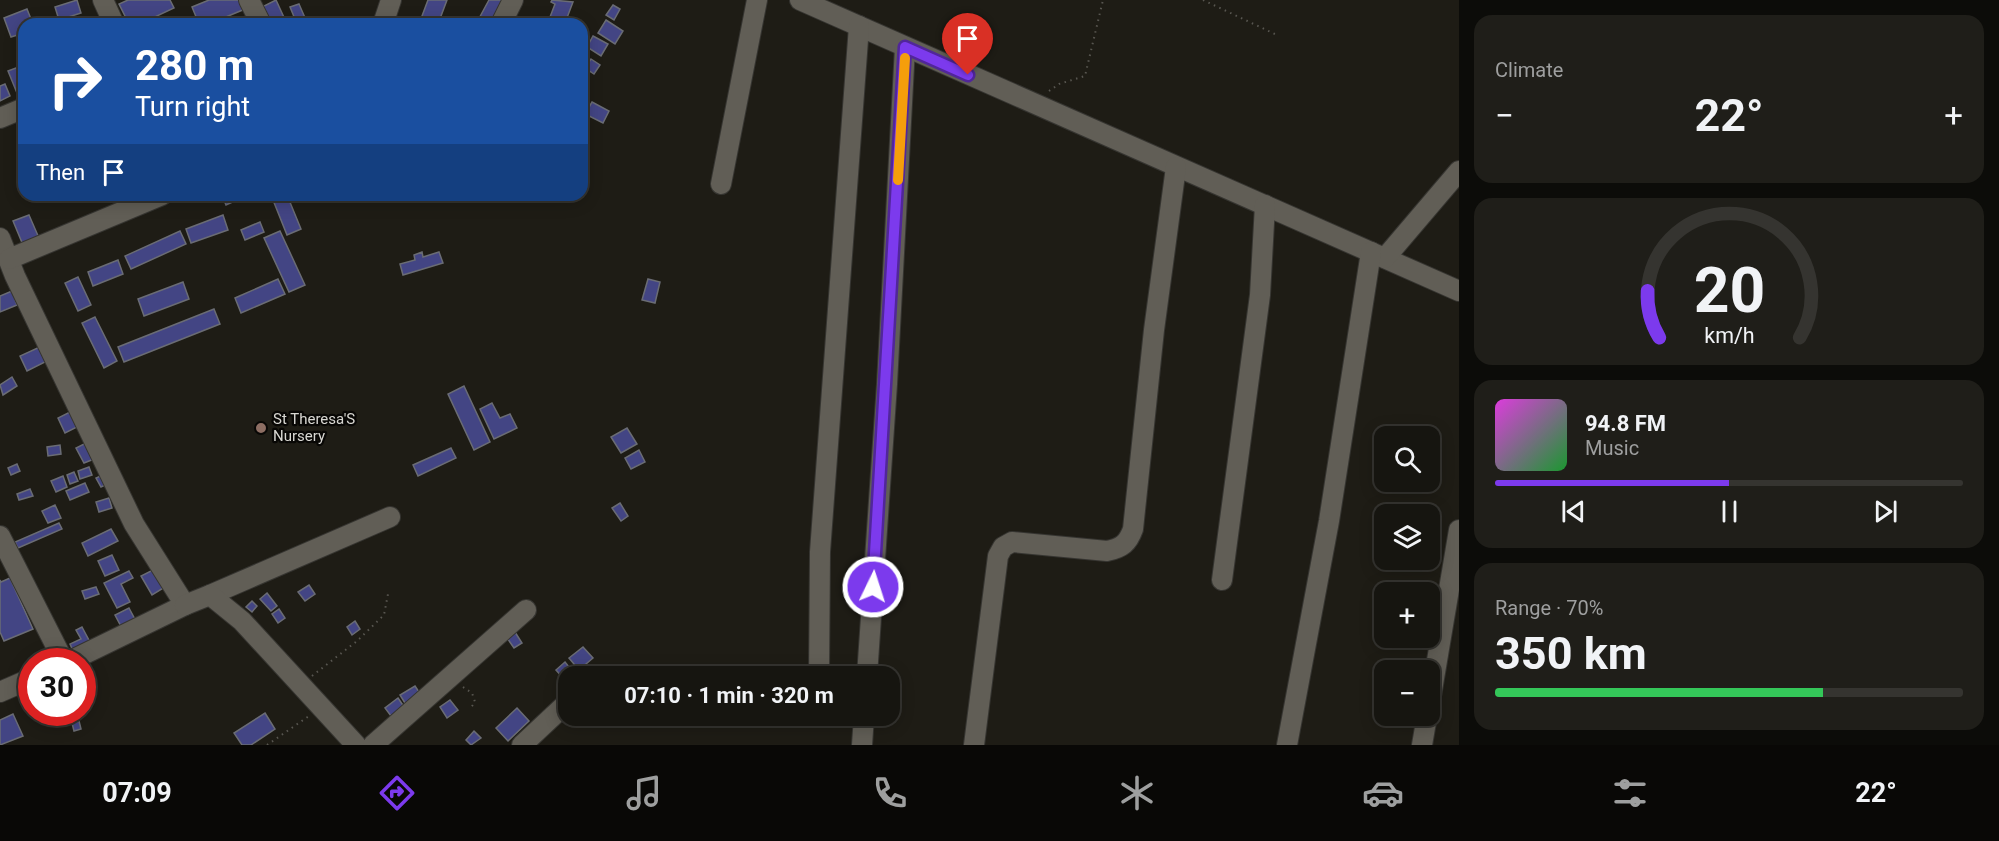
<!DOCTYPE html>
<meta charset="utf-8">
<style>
body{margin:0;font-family:Roboto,sans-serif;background:#1f1e19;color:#f1f3f6;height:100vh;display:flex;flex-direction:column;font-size:22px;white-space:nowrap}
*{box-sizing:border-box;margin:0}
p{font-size:20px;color:#9e9f9f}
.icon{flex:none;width:33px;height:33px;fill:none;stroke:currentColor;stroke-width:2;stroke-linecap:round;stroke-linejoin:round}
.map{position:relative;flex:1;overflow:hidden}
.details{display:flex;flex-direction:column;gap:15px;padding:15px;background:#0c0c09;width:540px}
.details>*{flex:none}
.banner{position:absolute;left:18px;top:18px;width:570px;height:183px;border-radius:18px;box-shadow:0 3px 15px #0003,0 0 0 2px #353430;background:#1a4fa0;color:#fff;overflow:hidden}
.controls{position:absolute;left:1374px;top:426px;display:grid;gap:12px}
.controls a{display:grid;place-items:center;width:66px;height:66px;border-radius:12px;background:#161510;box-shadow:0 3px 15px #0003,0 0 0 2px #353430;font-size:30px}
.speed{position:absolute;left:18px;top:648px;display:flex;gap:12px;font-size:30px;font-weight:700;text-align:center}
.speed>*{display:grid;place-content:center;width:78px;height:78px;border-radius:50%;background:#161510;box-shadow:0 3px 15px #0003,0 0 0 2px #353430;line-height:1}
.speed .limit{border:9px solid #d22;background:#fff;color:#111}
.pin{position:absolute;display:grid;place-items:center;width:51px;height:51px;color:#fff;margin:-62px -26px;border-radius:50% 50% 50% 0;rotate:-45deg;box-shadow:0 0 6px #0007}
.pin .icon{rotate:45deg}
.me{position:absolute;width:66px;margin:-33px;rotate:4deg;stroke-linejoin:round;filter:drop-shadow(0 0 4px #0008)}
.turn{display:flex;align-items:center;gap:21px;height:126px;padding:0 18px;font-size:27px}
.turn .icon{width:78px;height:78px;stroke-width:2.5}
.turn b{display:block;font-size:42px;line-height:51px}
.then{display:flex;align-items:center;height:57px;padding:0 18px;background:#0003;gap:12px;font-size:22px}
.big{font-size:45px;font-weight:700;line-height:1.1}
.details .tile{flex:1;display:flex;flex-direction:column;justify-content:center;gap:9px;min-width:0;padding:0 21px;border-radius:18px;background:#1f1e19}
.details .dial{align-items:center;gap:0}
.dial svg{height:156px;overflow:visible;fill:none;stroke:#353430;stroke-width:7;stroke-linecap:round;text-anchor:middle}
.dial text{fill:#f1f3f6;stroke:none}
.song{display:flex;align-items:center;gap:18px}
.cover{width:72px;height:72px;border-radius:9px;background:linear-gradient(135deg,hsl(300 70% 55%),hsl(130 70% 35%))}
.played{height:6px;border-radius:3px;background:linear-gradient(90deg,#7c3aed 50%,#353430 50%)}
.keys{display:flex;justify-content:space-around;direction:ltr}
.heat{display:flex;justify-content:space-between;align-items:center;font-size:33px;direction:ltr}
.charge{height:9px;border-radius:4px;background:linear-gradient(90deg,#34c759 70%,#353430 0)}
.trip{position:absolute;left:558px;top:666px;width:342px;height:60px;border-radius:18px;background:#161510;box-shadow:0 3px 15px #0003,0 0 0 2px #353430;font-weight:700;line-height:60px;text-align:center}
.dock{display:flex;height:96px;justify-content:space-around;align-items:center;background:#090806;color:#9e9f9f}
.dock .icon{width:42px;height:42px}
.dock .current{color:#7c3aed}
.dock b{font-size:27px;color:#f1f3f6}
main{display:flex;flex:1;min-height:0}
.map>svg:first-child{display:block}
.building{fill:#434584;stroke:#6a6c74;stroke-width:1.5}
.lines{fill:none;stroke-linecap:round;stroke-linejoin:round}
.minor-casing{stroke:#363531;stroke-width:22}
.path{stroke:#585650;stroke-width:2;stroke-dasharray:1.5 4.5;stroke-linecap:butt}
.minor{stroke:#615e56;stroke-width:20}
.route-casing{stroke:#51269a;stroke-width:15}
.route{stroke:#7c3aed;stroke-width:10}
.slow{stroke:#f59e0b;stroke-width:10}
.education-dot{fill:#8d6e63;stroke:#080705;stroke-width:2}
.labels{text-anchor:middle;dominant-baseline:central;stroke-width:4.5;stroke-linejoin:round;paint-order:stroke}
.poi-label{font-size:15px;fill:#d8d7d2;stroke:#080705;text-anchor:start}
</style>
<main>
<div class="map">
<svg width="1459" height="745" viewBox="0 0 1459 745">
<rect width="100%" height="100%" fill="#1e1c15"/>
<!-- building -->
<g class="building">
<path d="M77,0L81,13L59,20L55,7Z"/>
<path d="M128,0H170L174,8L140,24H129L119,4Z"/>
<path d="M209,0H241L245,9L209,24H199L192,7Z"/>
<path d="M276,0L287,24H271L262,7Z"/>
<path d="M428,0H447L438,24H419Z"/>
<path d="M489,0H506L493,24H476Z"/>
<path d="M552,0L573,2L565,23L550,17L555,4L551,2Z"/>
<path d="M299,4L306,20L297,24L290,7Z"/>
<path d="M613,5L620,9L614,20L606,15Z"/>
<path d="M27,9L33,24H24V33L11,37L4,18Z"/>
<path d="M253,18L255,24H235Z"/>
<path d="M606,20L623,31L615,44L598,33Z"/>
<path d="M593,36L608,44L601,56L587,47Z"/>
<path d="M591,59L600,65L594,74L585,68Z"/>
<path d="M24,65V90L17,93L8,71Z"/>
<path d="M5,84L10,96L0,101V86Z"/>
<path d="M592,102L609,111L603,123L585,114Z"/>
<path d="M222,195H248L226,205Z"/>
<path d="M271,195H287L301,229L287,235Z"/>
<path d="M29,215L39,238L23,245L13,221Z"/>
<path d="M223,215L228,230L191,243L186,229Z"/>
<path d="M260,222L264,232L245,240L241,230Z"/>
<path d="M180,231L186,244L131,269L125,256Z"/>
<path d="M280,231L305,285L289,292L264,238Z"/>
<path d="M422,252L423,257L439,252L443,263L403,275L400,264L415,260L414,255Z"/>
<path d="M118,260L123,274L93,286L88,272Z"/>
<path d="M78,277L91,305L78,311L65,283Z"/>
<path d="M278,279L285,294L241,313L235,298Z"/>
<path d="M648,279L660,282L655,303L642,300Z"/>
<path d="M183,282L189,299L144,316L138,299Z"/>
<path d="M12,291L17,305L0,312V296Z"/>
<path d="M214,309L220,324L124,362L118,347Z"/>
<path d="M95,317L117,361L104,368L82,323Z"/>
<path d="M42,346L49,360L27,371L20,356Z"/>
<path d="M12,377L17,386L3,395L0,385Z"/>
<path d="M464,386L490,442L474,450L448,394Z"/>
<path d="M492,403L500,418L510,414L517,428L494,439L480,409Z"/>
<path d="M72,411L79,426L65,433L58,418Z"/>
<path d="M627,428L637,444L621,453L611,437Z"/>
<path d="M86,443L94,459L84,463L76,448Z"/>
<path d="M60,445L61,454L48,456L47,447Z"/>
<path d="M451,448L456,458L418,476L413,465Z"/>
<path d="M639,450L645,462L631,469L625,458Z"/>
<path d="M17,464L20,471L11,475L8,468Z"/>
<path d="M89,467L92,475L80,479L78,471Z"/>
<path d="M74,472L78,481L70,484L67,475Z"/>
<path d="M107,473L112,482L101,487L96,478Z"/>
<path d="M63,476L67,487L56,492L51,481Z"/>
<path d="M85,483L89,492L70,500L66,491Z"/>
<path d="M30,489L33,496L19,500L17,494Z"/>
<path d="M109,498L112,508L99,512L96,502Z"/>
<path d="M620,503L628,516L621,521L612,508Z"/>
<path d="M55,505L61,518L48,523L42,511Z"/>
<path d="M59,523L62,529L18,548L15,542Z"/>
<path d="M111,529L118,541L88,556L82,543Z"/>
<path d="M112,555L119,570L105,576L98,561Z"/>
<path d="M155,569L165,587L152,595L141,576Z"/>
<path d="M129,571L133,578L121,584L130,602L117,608L104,583Z"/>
<path d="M10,578L33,629L4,641L0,632V580L1,582Z"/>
<path d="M309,585L315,594L305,601L298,592Z"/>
<path d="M96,587L99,594L85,599L82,591Z"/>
<path d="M267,593L277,606L271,611L260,599Z"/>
<path d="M252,601L257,606L252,612L246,607Z"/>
<path d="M129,608L138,625L124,632L115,615Z"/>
<path d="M279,609L285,618L278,623L272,614Z"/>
<path d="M355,621L360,629L352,635L347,627Z"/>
<path d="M82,627L91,644L74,653L70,644L81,639L76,630Z"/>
<path d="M515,632L522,643L514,648L507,638Z"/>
<path d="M583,647L593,658L579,670L569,658Z"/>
<path d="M565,662L573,672L564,679L556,670Z"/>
<path d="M415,686L423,698L408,708L400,695Z"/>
<path d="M398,698L407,711L394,720L385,708Z"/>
<path d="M450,700L458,710L447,718L440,707Z"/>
<path d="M517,708L529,721L508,741L496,728Z"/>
<path d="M265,713L275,729L251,745H242L234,733Z"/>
<path d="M13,714L23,736L0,745V720Z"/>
<path d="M79,721L81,729L74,731L72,723Z"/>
<path d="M474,731L481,738L471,745L466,740Z"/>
</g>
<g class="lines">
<defs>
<g id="minor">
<path d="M103,0L114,24"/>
<path d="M249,0L261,24"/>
<path d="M800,0L1459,291"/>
<path d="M383,24L391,0"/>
<path d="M501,24L513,0"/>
<path d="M0,118L24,108"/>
<path d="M721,184L757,0"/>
<path d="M0,238L15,276L134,524L185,605L68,662"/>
<path d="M1385,258L1459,171"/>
<path d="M9,259L162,195"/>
<path d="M0,536L64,662"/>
<path d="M1222,580L1260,295L1265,205"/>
<path d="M210,595L390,517"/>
<path d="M185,605L210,595L242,621L356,745"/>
<path d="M819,676L820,552L859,26"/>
<path d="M867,676L887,384L905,47"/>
<path d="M0,692L32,678"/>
<path d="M1430,702L1459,530"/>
<path d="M373,745L526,610"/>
<path d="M522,745L568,702"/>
<path d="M862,745L864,716"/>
<path d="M974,745L998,556L1003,547L1012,542L1107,551C1122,548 1128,543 1133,529L1154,330L1176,167"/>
<path d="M1287,745L1329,521L1371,252"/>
<path d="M1422,745L1427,716"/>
</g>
</defs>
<!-- minor casing -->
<use href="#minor" class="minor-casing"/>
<!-- path -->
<g class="path">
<path d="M1203,0L1277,35"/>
<path d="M1049,91L1059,84L1085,76L1103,0"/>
<path d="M312,676L357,641L384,615L388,594"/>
<path d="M463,687L472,693L475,702L470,709"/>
<path d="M267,745L309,716"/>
</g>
<!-- minor -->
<use href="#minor" class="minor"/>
</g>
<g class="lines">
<defs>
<path id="route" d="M873,587L905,47L968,75"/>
</defs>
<!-- route casing -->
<use href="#route" class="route-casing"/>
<!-- route -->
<use href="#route" class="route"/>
<!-- slow -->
<path class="slow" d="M898,180L905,58"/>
</g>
<!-- markers -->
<circle class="education-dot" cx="261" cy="428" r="6"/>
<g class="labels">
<!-- poi labels -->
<g class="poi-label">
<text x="273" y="419">St Theresa'S<tspan x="273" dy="17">Nursery</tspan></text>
</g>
</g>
</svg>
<div class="controls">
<a><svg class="icon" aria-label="search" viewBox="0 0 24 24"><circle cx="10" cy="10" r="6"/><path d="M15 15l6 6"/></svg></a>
<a><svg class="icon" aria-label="layers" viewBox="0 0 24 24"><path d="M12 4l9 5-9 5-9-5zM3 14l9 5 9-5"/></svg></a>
<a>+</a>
<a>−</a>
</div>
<div class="speed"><div class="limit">30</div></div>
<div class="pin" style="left:968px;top:75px;background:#d93025"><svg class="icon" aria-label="arrive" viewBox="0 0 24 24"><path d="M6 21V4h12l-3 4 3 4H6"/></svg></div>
<svg class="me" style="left:873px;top:587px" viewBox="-20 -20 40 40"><circle r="17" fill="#7c3aed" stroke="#fff" stroke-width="3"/><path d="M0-11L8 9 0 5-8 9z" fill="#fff"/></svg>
<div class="trip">07:10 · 1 min · 320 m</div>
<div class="banner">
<div class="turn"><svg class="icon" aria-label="right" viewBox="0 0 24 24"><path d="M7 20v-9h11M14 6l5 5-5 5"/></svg><div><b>280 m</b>Turn right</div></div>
<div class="then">Then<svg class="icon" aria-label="arrive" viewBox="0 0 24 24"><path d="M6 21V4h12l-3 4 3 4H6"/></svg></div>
</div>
</div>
<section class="details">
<div class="tile"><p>Climate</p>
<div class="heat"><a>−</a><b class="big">22°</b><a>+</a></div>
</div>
<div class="tile dial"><svg viewBox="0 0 100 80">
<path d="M14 69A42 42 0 1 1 86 69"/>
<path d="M14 69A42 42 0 0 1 8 45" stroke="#7c3aed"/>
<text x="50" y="56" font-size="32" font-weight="700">20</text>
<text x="50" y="72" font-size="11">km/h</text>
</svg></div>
<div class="tile">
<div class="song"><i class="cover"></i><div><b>94.8 FM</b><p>Music</p></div></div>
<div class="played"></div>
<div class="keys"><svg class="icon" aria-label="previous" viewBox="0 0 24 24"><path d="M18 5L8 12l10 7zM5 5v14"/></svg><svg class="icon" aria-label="pause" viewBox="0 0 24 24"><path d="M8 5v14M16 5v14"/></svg><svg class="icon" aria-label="next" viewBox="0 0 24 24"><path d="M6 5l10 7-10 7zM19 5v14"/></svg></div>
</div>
<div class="tile"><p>Range · 70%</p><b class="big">350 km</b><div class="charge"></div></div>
</section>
</main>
<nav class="dock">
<b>07:09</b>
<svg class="icon current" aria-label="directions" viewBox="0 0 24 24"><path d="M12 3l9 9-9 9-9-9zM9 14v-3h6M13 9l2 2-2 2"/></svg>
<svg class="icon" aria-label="music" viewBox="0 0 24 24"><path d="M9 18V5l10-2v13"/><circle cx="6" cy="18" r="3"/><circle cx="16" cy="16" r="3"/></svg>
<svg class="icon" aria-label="phone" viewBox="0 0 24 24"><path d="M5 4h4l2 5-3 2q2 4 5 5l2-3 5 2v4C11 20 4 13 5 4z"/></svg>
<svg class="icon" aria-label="climate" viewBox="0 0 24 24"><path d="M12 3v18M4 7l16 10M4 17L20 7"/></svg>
<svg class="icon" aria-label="car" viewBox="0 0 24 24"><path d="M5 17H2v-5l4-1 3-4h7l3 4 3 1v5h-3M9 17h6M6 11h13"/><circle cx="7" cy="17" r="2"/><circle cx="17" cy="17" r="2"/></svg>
<svg class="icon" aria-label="filters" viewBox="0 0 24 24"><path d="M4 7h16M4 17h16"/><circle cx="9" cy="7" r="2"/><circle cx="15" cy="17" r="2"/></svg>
<b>22°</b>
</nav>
